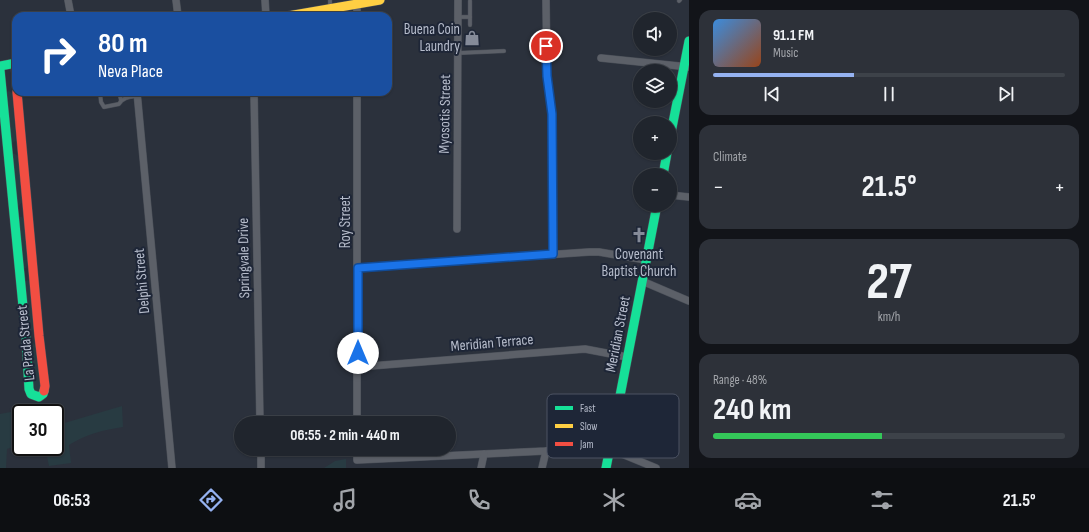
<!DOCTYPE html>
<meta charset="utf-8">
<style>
body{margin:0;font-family:"Sofia Sans Condensed",sans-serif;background:#2d3139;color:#f1f3f6;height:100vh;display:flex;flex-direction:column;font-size:15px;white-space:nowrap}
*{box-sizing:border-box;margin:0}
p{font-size:13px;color:#a2a5aa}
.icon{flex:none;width:22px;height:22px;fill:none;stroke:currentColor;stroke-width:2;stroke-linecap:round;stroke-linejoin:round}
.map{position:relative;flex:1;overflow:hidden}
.drawer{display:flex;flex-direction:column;gap:10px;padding:10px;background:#121419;width:400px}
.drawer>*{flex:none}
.top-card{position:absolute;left:12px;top:12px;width:380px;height:84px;border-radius:12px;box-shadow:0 1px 3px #0004,0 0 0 1px #3d4249;background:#1a4fa0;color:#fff;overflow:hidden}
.controls{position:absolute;left:633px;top:12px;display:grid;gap:8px}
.controls a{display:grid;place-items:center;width:44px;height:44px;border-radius:50%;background:#20252d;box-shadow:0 1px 3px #0004,0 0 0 1px #3d4249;font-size:20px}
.speed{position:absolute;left:12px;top:404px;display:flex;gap:8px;font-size:20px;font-weight:700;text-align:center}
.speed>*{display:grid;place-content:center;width:52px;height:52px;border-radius:50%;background:#20252d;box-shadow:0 1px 3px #0004,0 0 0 1px #3d4249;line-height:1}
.speed .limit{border:2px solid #111;border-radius:6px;background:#fff;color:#111}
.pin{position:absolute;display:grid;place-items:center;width:34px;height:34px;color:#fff;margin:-17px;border:2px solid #fff;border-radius:50%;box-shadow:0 1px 4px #0007}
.me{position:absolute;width:44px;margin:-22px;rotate:0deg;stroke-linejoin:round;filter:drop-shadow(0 0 3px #0008)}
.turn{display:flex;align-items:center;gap:14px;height:84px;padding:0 20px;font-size:18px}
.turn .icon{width:52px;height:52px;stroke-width:2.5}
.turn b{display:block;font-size:28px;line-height:34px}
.big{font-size:30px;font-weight:700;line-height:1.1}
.drawer .card{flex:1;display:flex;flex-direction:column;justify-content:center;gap:6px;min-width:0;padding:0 14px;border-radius:12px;background:#2d3139}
.drawer .dial{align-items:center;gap:0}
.dial b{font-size:52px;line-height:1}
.song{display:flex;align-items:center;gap:12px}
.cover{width:48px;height:48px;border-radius:6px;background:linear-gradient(135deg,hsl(210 70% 55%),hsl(20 70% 35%))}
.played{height:4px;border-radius:2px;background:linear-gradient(90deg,#95b2f1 40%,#3d4249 40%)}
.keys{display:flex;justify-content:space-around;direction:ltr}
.heat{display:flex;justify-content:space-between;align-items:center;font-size:22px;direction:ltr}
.charge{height:6px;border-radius:3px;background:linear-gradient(90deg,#34c759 48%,#3d4249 0)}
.trip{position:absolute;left:234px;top:416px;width:222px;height:40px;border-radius:20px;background:#20252d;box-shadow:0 1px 3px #0004,0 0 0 1px #3d4249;font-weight:700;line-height:40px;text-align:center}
.tab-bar{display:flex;height:64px;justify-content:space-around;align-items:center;background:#0d0f12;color:#a2a5aa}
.tab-bar .icon{width:28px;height:28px}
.tab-bar .on{color:#95b2f1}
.tab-bar b{font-size:18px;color:#f1f3f6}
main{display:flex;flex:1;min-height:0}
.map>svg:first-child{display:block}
.green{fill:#283b42}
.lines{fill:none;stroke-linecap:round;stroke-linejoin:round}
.lane-casing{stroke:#494e57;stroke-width:4.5}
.street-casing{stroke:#494e57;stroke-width:8}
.fast-casing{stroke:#494e57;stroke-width:10}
.slow-casing{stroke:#494e57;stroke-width:10}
.jam-casing{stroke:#494e57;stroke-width:10}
.lane{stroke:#5c6068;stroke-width:3.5}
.street{stroke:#5c6068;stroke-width:7}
.fast{stroke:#16e098;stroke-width:9}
.slow{stroke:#ffcf43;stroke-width:9}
.jam{stroke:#f24e42;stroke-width:9}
.route-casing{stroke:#114b97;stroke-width:10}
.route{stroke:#1a73e8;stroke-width:7}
.labels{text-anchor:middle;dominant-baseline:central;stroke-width:4;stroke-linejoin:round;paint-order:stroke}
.poi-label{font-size:15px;fill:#b6bccb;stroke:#1e2637;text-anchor:end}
.street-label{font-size:15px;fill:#b6bccb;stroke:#1e2637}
.key{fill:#1e2637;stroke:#4c5363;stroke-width:1}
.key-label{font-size:11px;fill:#b6bccb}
</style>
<main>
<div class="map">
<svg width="689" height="468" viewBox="0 0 689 468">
<rect width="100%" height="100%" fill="#2b313c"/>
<!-- green -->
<g class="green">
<path d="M9,91L12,93L16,140L13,143L10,142L7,92Z"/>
<path d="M12,154H15L18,156L22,202L19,206L17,205Z"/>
<path d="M18,217H22L24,220L28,265L26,268H24Z"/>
<path d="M28,280L31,282L34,330H29L25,281Z"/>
<path d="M33,343L36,345L41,391L39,393L33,392L30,344Z"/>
<path d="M51,404L52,413H21V444L7,449L6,468H0V414L21,410L29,406Z"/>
<path d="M122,406L123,427C104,430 86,434 69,445L71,463L49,466L45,447H55V419L61,424Z"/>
<path d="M346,459V468H324L335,461Z"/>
</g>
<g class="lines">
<defs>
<g id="lane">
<path d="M330,0V8"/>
<path d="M470,1V25"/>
<path d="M679,1L680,0"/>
<path d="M458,17H470"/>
<path d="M458,53L504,51"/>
<path d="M100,92L101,102L104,107L119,104C123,97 130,97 137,96"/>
<path d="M119,92L121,100"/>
</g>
<g id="street">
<path d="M68,0L71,16"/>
<path d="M176,0L178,16"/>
<path d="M265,0L266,16"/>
<path d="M546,0L547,77L552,113L553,254"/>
<path d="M357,4V16"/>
<path d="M601,58L689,67"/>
<path d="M14,63L16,83"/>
<path d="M137,92L172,468"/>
<path d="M254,92L260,423"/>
<path d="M670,195L689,197"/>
<path d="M457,229L458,0"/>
<path d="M358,268L589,252H599L646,260"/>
<path d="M642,281L689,301"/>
<path d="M358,367L585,349L627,357"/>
<path d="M357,423V92"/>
<path d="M261,449V468"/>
<path d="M357,449V460L546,451L599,447L610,449L656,468"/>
<path d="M481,468L484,454"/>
<path d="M542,468L546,451"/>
</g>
<g id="fast">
<path d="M0,66L16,63"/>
<path d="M0,70L26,337L29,389L31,394L39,397L43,394L44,391"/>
<path d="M670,138L689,41"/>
<path d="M663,175L667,153"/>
<path d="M606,468L657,205"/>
</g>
<path id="slow" d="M288,16L380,0"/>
<path id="jam" d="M17,92L39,336L45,386L44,391"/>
</defs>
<!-- lane casing -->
<use href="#lane" class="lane-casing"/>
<!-- street casing -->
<use href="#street" class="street-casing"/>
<!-- fast casing -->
<use href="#fast" class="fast-casing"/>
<!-- slow casing -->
<use href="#slow" class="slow-casing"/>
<!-- jam casing -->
<use href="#jam" class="jam-casing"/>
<!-- lane -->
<use href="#lane" class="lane"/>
<!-- street -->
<use href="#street" class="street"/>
<!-- fast -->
<use href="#fast" class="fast"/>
<!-- slow -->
<use href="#slow" class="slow"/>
<!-- jam -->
<use href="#jam" class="jam"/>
</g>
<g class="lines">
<defs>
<path id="route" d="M358,353V268L553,254L552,114L547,76L546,46"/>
</defs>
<!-- route casing -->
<use href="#route" class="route-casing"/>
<!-- route -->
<use href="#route" class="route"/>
</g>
<!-- icons -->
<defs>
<symbol id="shop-bare" viewBox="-9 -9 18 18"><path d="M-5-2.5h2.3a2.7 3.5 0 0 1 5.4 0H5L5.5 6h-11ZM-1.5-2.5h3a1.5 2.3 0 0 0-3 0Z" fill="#858b99" stroke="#1e2637" stroke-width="2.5" paint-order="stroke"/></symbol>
<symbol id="church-bare" viewBox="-9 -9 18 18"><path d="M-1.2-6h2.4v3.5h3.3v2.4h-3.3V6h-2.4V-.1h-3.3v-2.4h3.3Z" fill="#858b99" stroke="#1e2637" stroke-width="2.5" paint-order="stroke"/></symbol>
</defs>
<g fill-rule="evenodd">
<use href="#shop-bare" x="461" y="27" width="22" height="22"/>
<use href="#church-bare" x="628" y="224" width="22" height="22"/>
</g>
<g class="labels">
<!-- poi labels -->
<g class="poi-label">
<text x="460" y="29">Buena Coin<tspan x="460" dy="17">Laundry</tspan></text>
<text x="639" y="254" text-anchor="middle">Covenant<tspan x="639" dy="17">Baptist Church</tspan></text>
</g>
<!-- street labels -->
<g class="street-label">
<text transform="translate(445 114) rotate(-89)">Myosotis Street</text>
<text transform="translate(345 222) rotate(-90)">Roy Street</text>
<text transform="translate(244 258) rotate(-91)">Springvale Drive</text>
<text transform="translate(142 281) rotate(-95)">Delphi Street</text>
<text transform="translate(618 334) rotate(-79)">Meridian Street</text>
<text transform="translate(26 343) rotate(-96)">La Prada Street</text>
<text transform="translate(492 343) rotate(-5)">Meridian Terrace</text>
</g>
</g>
<!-- legend -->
<rect x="547" y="394" width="132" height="64" rx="6" class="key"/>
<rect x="555" y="406" width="18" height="4" fill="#16e098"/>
<rect x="555" y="424" width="18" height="4" fill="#ffcf43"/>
<rect x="555" y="442" width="18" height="4" fill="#f24e42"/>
<g class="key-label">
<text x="580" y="412">Fast</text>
<text x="580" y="430">Slow</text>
<text x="580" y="448">Jam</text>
</g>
</svg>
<div class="controls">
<a><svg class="icon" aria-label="sound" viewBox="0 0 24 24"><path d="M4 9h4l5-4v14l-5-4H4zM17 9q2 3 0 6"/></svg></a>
<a><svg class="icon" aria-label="layers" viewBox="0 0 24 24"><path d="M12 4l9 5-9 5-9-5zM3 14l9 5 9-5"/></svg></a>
<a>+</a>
<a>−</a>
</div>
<div class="speed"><div class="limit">30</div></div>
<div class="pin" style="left:546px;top:46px;background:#d93025"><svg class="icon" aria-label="arrive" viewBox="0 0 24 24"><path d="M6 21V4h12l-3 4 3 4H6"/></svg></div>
<svg class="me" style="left:358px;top:353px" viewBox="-20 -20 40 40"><circle r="19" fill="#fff"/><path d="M0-13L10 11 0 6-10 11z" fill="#1a73e8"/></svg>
<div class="trip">06:55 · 2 min · 440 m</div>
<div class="top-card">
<div class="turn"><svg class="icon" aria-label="right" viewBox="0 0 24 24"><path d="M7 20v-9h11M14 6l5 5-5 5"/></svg><div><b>80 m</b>Neva Place</div></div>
</div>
</div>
<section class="drawer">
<div class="card">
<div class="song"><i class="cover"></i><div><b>91.1 FM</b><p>Music</p></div></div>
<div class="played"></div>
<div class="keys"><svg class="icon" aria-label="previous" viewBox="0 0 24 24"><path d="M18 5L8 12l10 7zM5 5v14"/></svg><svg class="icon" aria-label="pause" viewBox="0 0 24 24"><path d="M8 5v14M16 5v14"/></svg><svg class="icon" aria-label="next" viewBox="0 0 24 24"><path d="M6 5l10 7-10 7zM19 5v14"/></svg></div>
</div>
<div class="card"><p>Climate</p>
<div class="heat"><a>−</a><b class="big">21.5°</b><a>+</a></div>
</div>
<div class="card dial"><b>27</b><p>km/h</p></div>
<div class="card"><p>Range · 48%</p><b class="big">240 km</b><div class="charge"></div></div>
</section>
</main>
<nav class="tab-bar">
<b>06:53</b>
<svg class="icon on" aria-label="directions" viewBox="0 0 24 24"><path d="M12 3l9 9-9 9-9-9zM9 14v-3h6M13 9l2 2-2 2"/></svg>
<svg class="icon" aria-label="music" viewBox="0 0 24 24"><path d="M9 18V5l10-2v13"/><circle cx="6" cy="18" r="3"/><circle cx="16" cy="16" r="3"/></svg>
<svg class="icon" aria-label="phone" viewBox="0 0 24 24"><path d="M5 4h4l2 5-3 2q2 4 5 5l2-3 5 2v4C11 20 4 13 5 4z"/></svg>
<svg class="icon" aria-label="climate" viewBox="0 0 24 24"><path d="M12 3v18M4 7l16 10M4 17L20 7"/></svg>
<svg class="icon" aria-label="car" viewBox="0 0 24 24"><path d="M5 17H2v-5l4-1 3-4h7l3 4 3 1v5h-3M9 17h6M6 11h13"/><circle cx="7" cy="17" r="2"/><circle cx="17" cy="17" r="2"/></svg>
<svg class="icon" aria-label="filters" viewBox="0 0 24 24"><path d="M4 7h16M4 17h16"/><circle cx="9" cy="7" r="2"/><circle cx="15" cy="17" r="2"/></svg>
<b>21.5°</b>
</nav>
